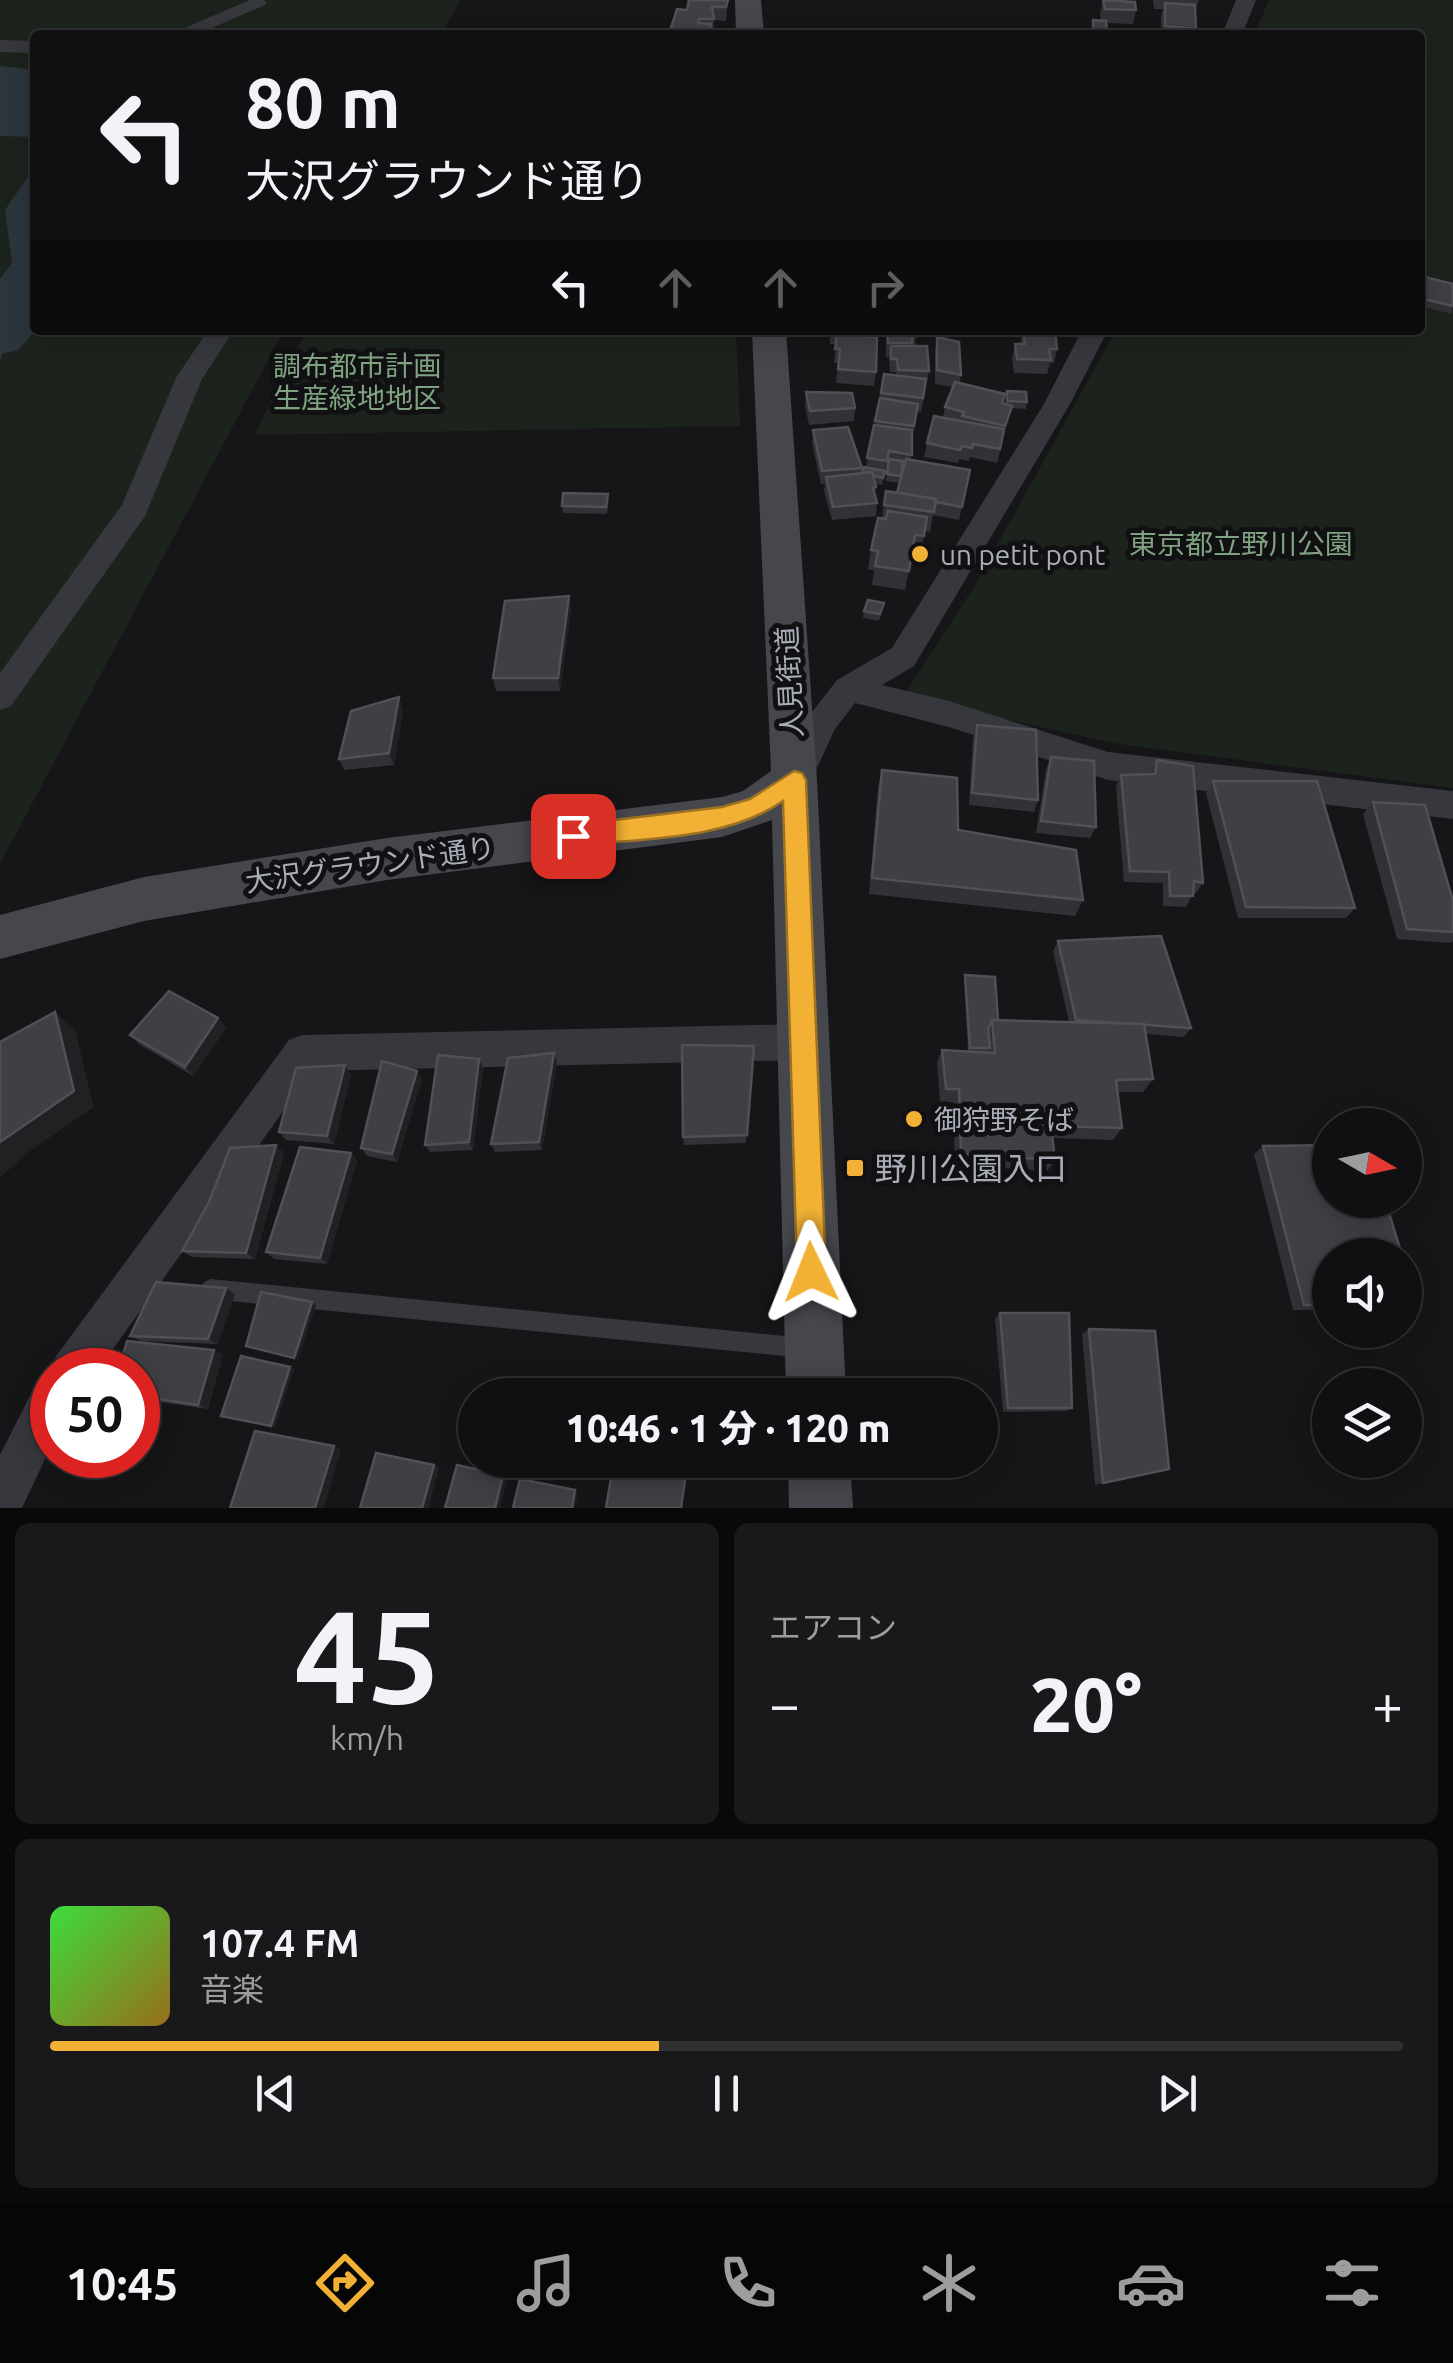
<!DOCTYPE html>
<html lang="ja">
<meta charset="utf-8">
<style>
body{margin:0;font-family:Ubuntu,"Noto Sans JP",sans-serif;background:#19191b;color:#f1f3f6;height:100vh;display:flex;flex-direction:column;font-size:38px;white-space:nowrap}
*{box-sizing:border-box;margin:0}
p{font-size:32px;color:#9c9d9f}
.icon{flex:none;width:55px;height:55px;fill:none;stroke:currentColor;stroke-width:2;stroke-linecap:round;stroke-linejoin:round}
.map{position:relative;height:1508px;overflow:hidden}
.side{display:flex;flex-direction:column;gap:15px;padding:15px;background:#09090a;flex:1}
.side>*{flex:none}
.banner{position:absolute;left:30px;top:30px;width:1395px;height:305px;border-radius:10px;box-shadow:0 5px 25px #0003,0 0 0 2px #303032;background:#101012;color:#f1f3f6;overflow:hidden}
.needle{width:65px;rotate:99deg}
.tools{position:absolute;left:1312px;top:1108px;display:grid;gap:20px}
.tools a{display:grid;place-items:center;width:110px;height:110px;border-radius:50%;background:#101012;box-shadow:0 5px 25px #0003,0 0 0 2px #303032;font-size:50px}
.speed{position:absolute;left:30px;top:1348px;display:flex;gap:20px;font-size:50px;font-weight:700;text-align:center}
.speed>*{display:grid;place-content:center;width:130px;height:130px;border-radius:50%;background:#101012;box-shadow:0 5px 25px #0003,0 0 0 2px #303032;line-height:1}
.speed .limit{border:15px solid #d22;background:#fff;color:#111}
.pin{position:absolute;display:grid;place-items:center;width:85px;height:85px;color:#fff;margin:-42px;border-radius:20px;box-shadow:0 5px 15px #0006}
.me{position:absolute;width:110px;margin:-55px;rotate:358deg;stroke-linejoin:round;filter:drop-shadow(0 0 8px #0008)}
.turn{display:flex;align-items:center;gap:35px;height:210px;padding:0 50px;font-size:45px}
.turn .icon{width:130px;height:130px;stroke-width:2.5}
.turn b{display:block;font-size:70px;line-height:85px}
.lanes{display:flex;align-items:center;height:95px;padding:0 50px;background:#0003;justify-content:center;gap:50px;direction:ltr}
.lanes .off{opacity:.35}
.big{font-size:75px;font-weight:800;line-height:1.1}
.side .card{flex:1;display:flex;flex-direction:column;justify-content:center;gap:15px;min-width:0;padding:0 35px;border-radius:15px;background:#19191b}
.side .dial{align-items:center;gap:0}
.dial b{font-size:130px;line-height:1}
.song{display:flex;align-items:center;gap:30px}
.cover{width:120px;height:120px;border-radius:15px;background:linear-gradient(135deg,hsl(120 70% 55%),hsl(40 70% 35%))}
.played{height:10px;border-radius:5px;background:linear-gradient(90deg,#f2b134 45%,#303032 45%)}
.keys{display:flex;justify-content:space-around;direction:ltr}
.heat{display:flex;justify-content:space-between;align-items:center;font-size:55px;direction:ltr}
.side .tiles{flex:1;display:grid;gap:15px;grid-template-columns:1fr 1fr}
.card:last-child{grid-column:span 2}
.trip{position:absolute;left:458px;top:1378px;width:540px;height:100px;border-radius:50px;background:#101012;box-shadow:0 5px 25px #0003,0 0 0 2px #303032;font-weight:800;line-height:100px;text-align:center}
.tab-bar{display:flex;height:160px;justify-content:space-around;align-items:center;background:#060607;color:#9c9d9f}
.tab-bar .icon{width:70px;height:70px}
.tab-bar .selected{color:#f2b134}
.tab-bar b{font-size:45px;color:#f1f3f6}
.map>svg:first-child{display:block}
.green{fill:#1c231d}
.water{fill:#2c353c}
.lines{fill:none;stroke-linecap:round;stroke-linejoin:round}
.lane{fill:#37383d;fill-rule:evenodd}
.street{fill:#37383d;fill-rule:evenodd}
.secondary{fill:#45474d;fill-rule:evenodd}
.wall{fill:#323236}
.shaded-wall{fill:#212124}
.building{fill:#3f3f44;stroke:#4f5156;stroke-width:2.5}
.route{fill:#f2b134;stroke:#9d7322;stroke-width:2.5}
.poi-dot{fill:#f2b134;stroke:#111113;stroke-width:4}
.labels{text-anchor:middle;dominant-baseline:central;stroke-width:10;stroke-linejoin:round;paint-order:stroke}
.park-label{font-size:28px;fill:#7fa381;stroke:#111113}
.poi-label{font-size:28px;fill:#a8adb8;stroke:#111113;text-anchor:start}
.street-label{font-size:28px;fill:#a8adb8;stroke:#111113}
.near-poi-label{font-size:32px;fill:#a8adb8;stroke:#111113;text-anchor:start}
</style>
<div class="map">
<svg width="1453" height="1508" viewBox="0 0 1453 1508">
<rect width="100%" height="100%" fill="#161618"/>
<!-- green -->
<g class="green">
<path d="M0,0H460L441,35H35V330H284L0,864Z"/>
<path d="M1269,0H1453V788L1119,744L903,697L974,587L1116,330H1420V35H1254Z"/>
<path d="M307,330H736L740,426L254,435Z"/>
</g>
<!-- water -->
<g class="water">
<path d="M0,66L35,70V137L0,136Z"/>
<path d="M35,167L36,330L18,350L2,354L0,362V279L12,263L5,210Z"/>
</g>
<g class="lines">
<!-- lane -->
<path class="lane" d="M211,1279L805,1338L812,1341L815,1348L812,1355L805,1358L211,1299L204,1296L201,1289L204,1282Z"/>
<!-- street -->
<g class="street">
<path d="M250,0H264L267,4L196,35H168Z"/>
<path d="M1236,0H1256L1242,35H1222Z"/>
<path d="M0,40L35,41V53L0,52Z"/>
<path d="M208,330H234L202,379L145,516L11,706L0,710V673L122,505L176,378Z"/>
<path d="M1082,330H1108L1070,404L914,666L882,685L949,701L1108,752L1453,791V819L1108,780L949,727L855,703L835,729L808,787L796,791L784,787L780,777L812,712L837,680L892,648L1044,404Z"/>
<path d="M802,1024L815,1029L821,1042L815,1055L802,1060L312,1071L98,1370H52V1375L50,1370L57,1355L289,1040L302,1035Z"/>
<path d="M52,1375V1444L22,1508H0V1455L37,1382Z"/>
</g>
<!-- secondary -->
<g class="secondary">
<path d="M735,0H761L764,35H736Z"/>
<path d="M752,330H786L817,780L846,1395H786L772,820L722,837L387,880L144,921L0,959V915L144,877L387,838L722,797L743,791L771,771Z"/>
<path d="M788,1460H850L853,1508H789Z"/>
</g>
</g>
<!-- wall -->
<g class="wall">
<path d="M687,0H728L726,21L714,20V33H711V34L724,35H670V31L687,10L689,1Z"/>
<path d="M1103,0L1136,10L1133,24L1106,23L1105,35H1092L1093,20L1101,21L1100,14Z"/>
<path d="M1153,0H1199L1195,9L1196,29L1194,35H1161V16L1163,9H1154Z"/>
<path d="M1425,277L1453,284L1452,314L1420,306V289Z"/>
<path d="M830,330H867L866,336L876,372L874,386L836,383L838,363H834L836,344H830Z"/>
<path d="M886,330H914L916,336L915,346L929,371L921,412L917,411L912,440L911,460L970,470L959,520L933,515L930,532L925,531L920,555L912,554L905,590L872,585L874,570H868L871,550L882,518L886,491L897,493L900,483L886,481L888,465H887L882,485L876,484L875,496L877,503L876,516L832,520L824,491L825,484H821L812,443L813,430L862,468V473L866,468L884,374L896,375V372H890L889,357H886Z"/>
<path d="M1023,330L1057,349L1054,363H1050L1047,374L1014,373L1012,358L1015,344H1020Z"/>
<path d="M937,337L961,375L959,383L1005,394L1003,404H1006L1007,391L1027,402L1026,409L1011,408L997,463L970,457L969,461L959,459L958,463L924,457L927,443L943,417L945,407L953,387L935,384V351Z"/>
<path d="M806,392L855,408L854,421L809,425L805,406Z"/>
<path d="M609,501L607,514L563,513L562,506Z"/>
<path d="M569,596L571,609L560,691H496L493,678Z"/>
<path d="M884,603L879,621L863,618L864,611Z"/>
<path d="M403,710L394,765L344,770L339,759Z"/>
<path d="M977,725L1038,800L1034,812L969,805L973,737Z"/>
<path d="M1051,757L1096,827L1090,838L1036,833L1046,769Z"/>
<path d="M1157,760L1203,883L1196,893H1193L1186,907L1163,906V883L1124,882L1116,787L1121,775L1150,774Z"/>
<path d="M882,770L958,830L1083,900L1075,916L869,894L878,787Z"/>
<path d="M1213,781L1355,908L1346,918H1238L1206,793Z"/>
<path d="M1373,802L1453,901V941L1451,943L1397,939L1363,814Z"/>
<path d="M1058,941L1191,1028L1184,1037L1146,1034L1153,1079L1143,1092H1118L1122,1128L1113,1140L1052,1138L1055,1160L1047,1171L955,1165L953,1102H940L937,1063L942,1050L968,1052L964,980L965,975L998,1020L1069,1022L1053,951Z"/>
<path d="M218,1018L226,1028L193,1076L139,1044L130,1035Z"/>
<path d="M754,1046L746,1143L684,1145L683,1137Z"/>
<path d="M554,1053L557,1062L542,1150L495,1152L491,1144Z"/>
<path d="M483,1068L473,1150L430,1152L425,1145Z"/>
<path d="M351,1074L334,1144L286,1140L279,1132Z"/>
<path d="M422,1080L397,1162L367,1156L361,1148Z"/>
<path d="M1263,1146L1330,1255V1310H1293L1254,1154Z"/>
<path d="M284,1153L255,1259L192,1257L182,1251Z"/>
<path d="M351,1153L357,1161L327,1264L274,1259L266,1252Z"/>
<path d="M235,1294L218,1344L141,1341L130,1336Z"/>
<path d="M1000,1313L1072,1408L1066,1411L1003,1412L995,1319Z"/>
<path d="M1089,1329L1169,1469L1095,1485L1082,1334Z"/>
<path d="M223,1354L208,1409L138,1399V1370Z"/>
</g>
<!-- shaded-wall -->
<g class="shaded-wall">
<path d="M569,596L571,609L560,691L558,678Z"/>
<path d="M399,697L403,710L394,765L389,753Z"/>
<path d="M55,1012L75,1030L94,1107L27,1153L0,1178V1142Z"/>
<path d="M218,1018L226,1028L193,1076L185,1067Z"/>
<path d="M554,1053L557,1062L542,1150L539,1142Z"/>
<path d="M479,1059L483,1068L473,1150L469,1142Z"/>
<path d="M345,1065L351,1074L334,1144L327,1136Z"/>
<path d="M417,1071L422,1080L397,1162L392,1154Z"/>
<path d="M276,1145L284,1153L255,1259L246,1253Z"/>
<path d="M351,1153L357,1161L327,1264L320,1258Z"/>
<path d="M226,1288L235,1294L218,1344L208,1339Z"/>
<path d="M312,1302L316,1305L298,1360L294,1358Z"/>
<path d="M214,1350L223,1354L208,1409L198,1405Z"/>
<path d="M290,1367L294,1369L275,1428L271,1426Z"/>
<path d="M334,1446L341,1449L324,1508H315Z"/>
<path d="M434,1465L439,1467L429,1508H422Z"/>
<path d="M503,1475L508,1477L500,1508H495Z"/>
<path d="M575,1490L578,1492L575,1508H572Z"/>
</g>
<!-- building -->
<g class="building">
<path d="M689,0H728L726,7H712L714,19H699L698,23L711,24L709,32L700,31L699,35H677L678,32L670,31L677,9L687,10Z"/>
<path d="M1103,0L1135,2L1136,10L1105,9Z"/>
<path d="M1165,3L1195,5L1196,29L1165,26Z"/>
<path d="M1093,20L1106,21L1107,30L1093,29Z"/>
<path d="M1425,277L1453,284V306L1420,298Z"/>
<path d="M831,330H867V332Z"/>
<path d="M887,330H914L916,336L912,335V343H888Z"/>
<path d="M1023,330L1055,331L1057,349H1049L1051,360L1017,359L1015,344H1025Z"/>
<path d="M837,333L877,337L876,372L838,369L840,349H835Z"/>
<path d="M937,337L959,342L961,375L937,370Z"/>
<path d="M891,346H927L929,371L898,370L897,359H891Z"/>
<path d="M884,374L926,379L923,398L881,393Z"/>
<path d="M955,382L1005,394L1002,403L1012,406L1005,426L962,416L964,412L945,407Z"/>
<path d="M1007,391L1026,392L1027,402L1007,401Z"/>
<path d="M806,392L852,393L855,408L810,411Z"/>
<path d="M880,398L918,404L914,426L875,421Z"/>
<path d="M934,416L1004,429L1000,449L973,444L972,448L962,446L960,450L927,443Z"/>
<path d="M874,425L912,430V455L889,451L887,461L867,458Z"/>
<path d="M848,427L862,468L822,471L813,430Z"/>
<path d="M889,459L903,461L901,476L887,474Z"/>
<path d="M906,459L970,470L962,507L936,502V499L897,493Z"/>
<path d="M864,467L885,471L883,478L874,476L872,472L862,473Z"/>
<path d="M872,472L876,487L873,488L877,503L833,507L826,477Z"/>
<path d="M886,491L936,499L934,512L884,505Z"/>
<path d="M563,493L608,494L606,507L562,506Z"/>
<path d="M888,511L927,517L924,536L915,535L909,571L875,566L878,551L871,550L878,518L886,519Z"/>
<path d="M569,596L558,678H493L505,601Z"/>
<path d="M868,600L884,603L880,614L864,611Z"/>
<path d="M399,697L389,753L339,759L351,711Z"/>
<path d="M977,725L1036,730L1038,800L972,793Z"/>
<path d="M1051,757L1094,761L1096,827L1041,821Z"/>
<path d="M1157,760L1193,766L1203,883L1194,881L1193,896H1170L1169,872L1130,871L1121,775L1155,774Z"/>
<path d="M882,770L957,778L958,830L1076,850L1083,900L872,878Z"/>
<path d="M1213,781H1317L1355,908L1246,907Z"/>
<path d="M1373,802L1425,805L1453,901V932L1407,929Z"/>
<path d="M1161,936L1191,1028L1076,1020L1058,941Z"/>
<path d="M965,975L995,977L998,1020H992L988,1029L990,1048H970Z"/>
<path d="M169,991L218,1018L185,1067L130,1035Z"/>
<path d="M55,1012L74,1091L0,1142V1042Z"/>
<path d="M992,1020L1144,1024L1153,1079L1116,1080L1122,1128L1051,1126L1055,1160L961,1154L959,1089H946L942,1050L995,1053Z"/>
<path d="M682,1045L754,1046L747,1135L683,1137Z"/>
<path d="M554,1053L539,1142L491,1144L508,1058Z"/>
<path d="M438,1055L479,1059L469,1142L425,1145Z"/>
<path d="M382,1061L417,1071L392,1154L361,1148Z"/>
<path d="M345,1065L327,1136L279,1132L296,1068Z"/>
<path d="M276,1145L246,1253L182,1251L209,1202L230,1148Z"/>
<path d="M1330,1145V1200H1385L1402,1255H1330V1305H1304L1263,1146Z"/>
<path d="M300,1147L351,1153L320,1258L266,1252Z"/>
<path d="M1405,1267L1416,1303H1405Z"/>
<path d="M156,1282L226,1288L208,1339L130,1336Z"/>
<path d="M261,1292L312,1302L294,1358L246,1346Z"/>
<path d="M1000,1313H1069L1072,1408H1008Z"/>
<path d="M1089,1329L1155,1331L1169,1469L1103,1483Z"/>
<path d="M127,1341L214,1350L198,1405L138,1396V1370H119Z"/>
<path d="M241,1356L290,1367L271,1426L221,1416Z"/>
<path d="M255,1431L334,1446L315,1508H230Z"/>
<path d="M376,1453L434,1465L422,1508H360Z"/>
<path d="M614,1460L686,1473L681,1508H606Z"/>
<path d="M457,1465L503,1475L495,1508H445Z"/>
<path d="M520,1479L575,1490L572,1508H513Z"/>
</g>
<!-- route -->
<path class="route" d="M794,771L802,773L806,780L826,1272L822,1282L811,1287L801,1282L797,1272L783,801C726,841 640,838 573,846L565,843L561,836L565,828L573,825L722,807L750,799Z"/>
<!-- markers -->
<g class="poi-dot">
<circle cx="920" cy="554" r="10"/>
<circle cx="914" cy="1119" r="10"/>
<rect x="845" y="1158" width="20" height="20" rx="5"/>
</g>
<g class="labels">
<!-- park labels -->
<g class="park-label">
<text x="357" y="365">調布都市計画<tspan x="357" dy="32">生産緑地地区</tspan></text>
<text x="1241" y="543">東京都立野川公園</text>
</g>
<!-- poi labels -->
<g class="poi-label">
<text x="940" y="554">un petit pont</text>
<text x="934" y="1119">御狩野そば</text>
</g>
<!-- street labels -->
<g class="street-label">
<text transform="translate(789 682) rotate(-93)">人見街道</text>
<text transform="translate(370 864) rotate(-8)">大沢グラウンド通り</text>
</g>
<!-- near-poi labels -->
<g class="near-poi-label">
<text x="875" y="1168">野川公園入口</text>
</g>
</g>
</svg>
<div class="tools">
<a><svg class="needle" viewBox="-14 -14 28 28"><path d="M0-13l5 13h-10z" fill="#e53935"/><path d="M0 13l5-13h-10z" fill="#9c9d9f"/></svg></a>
<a><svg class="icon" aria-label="sound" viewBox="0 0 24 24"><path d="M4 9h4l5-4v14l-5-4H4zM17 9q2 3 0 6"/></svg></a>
<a><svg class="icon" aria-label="layers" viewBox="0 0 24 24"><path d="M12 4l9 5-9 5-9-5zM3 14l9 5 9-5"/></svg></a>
</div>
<div class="speed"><div class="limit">50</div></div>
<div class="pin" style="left:573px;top:836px;background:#d93025"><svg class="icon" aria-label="arrive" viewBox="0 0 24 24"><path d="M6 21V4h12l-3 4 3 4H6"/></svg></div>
<svg class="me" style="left:811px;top:1272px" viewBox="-20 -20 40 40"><path d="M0-17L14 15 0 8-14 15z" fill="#f2b134" stroke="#fff" stroke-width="4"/></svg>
<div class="trip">10:46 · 1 分 · 120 m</div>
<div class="banner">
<div class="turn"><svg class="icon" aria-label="left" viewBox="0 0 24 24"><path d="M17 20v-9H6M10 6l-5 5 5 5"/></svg><div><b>80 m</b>大沢グラウンド通り</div></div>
<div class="lanes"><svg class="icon" aria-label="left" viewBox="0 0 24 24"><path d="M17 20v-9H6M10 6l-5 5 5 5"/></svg><svg class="icon off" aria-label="ahead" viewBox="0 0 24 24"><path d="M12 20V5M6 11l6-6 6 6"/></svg><svg class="icon off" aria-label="ahead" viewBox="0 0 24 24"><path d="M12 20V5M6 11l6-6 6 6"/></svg><svg class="icon off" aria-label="right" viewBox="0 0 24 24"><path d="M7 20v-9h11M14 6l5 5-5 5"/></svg></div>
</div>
</div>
<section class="side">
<div class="tiles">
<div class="card dial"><b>45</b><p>km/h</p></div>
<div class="card"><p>エアコン</p>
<div class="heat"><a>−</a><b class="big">20°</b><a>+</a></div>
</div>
<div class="card">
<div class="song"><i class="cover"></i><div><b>107.4 FM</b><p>音楽</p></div></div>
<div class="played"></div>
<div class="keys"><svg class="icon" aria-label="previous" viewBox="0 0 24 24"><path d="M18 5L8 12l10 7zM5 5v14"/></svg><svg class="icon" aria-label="pause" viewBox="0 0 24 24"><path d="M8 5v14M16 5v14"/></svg><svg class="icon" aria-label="next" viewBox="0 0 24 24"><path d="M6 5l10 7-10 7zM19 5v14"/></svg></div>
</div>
</div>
</section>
<nav class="tab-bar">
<b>10:45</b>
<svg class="icon selected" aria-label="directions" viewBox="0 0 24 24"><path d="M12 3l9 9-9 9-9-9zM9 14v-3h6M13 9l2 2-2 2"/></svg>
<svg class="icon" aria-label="music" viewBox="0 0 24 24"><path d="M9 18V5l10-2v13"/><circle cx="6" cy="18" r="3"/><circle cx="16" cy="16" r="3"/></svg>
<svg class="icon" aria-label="phone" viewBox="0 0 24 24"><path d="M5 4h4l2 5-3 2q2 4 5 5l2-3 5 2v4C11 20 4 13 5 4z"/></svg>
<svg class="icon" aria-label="climate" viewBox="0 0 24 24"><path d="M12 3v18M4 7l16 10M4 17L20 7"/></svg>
<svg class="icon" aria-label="car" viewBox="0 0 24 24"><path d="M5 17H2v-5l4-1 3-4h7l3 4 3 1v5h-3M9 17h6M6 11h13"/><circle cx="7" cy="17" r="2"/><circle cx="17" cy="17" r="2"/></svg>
<svg class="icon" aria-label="filters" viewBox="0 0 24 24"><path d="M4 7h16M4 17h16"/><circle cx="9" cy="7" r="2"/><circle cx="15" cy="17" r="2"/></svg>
</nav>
